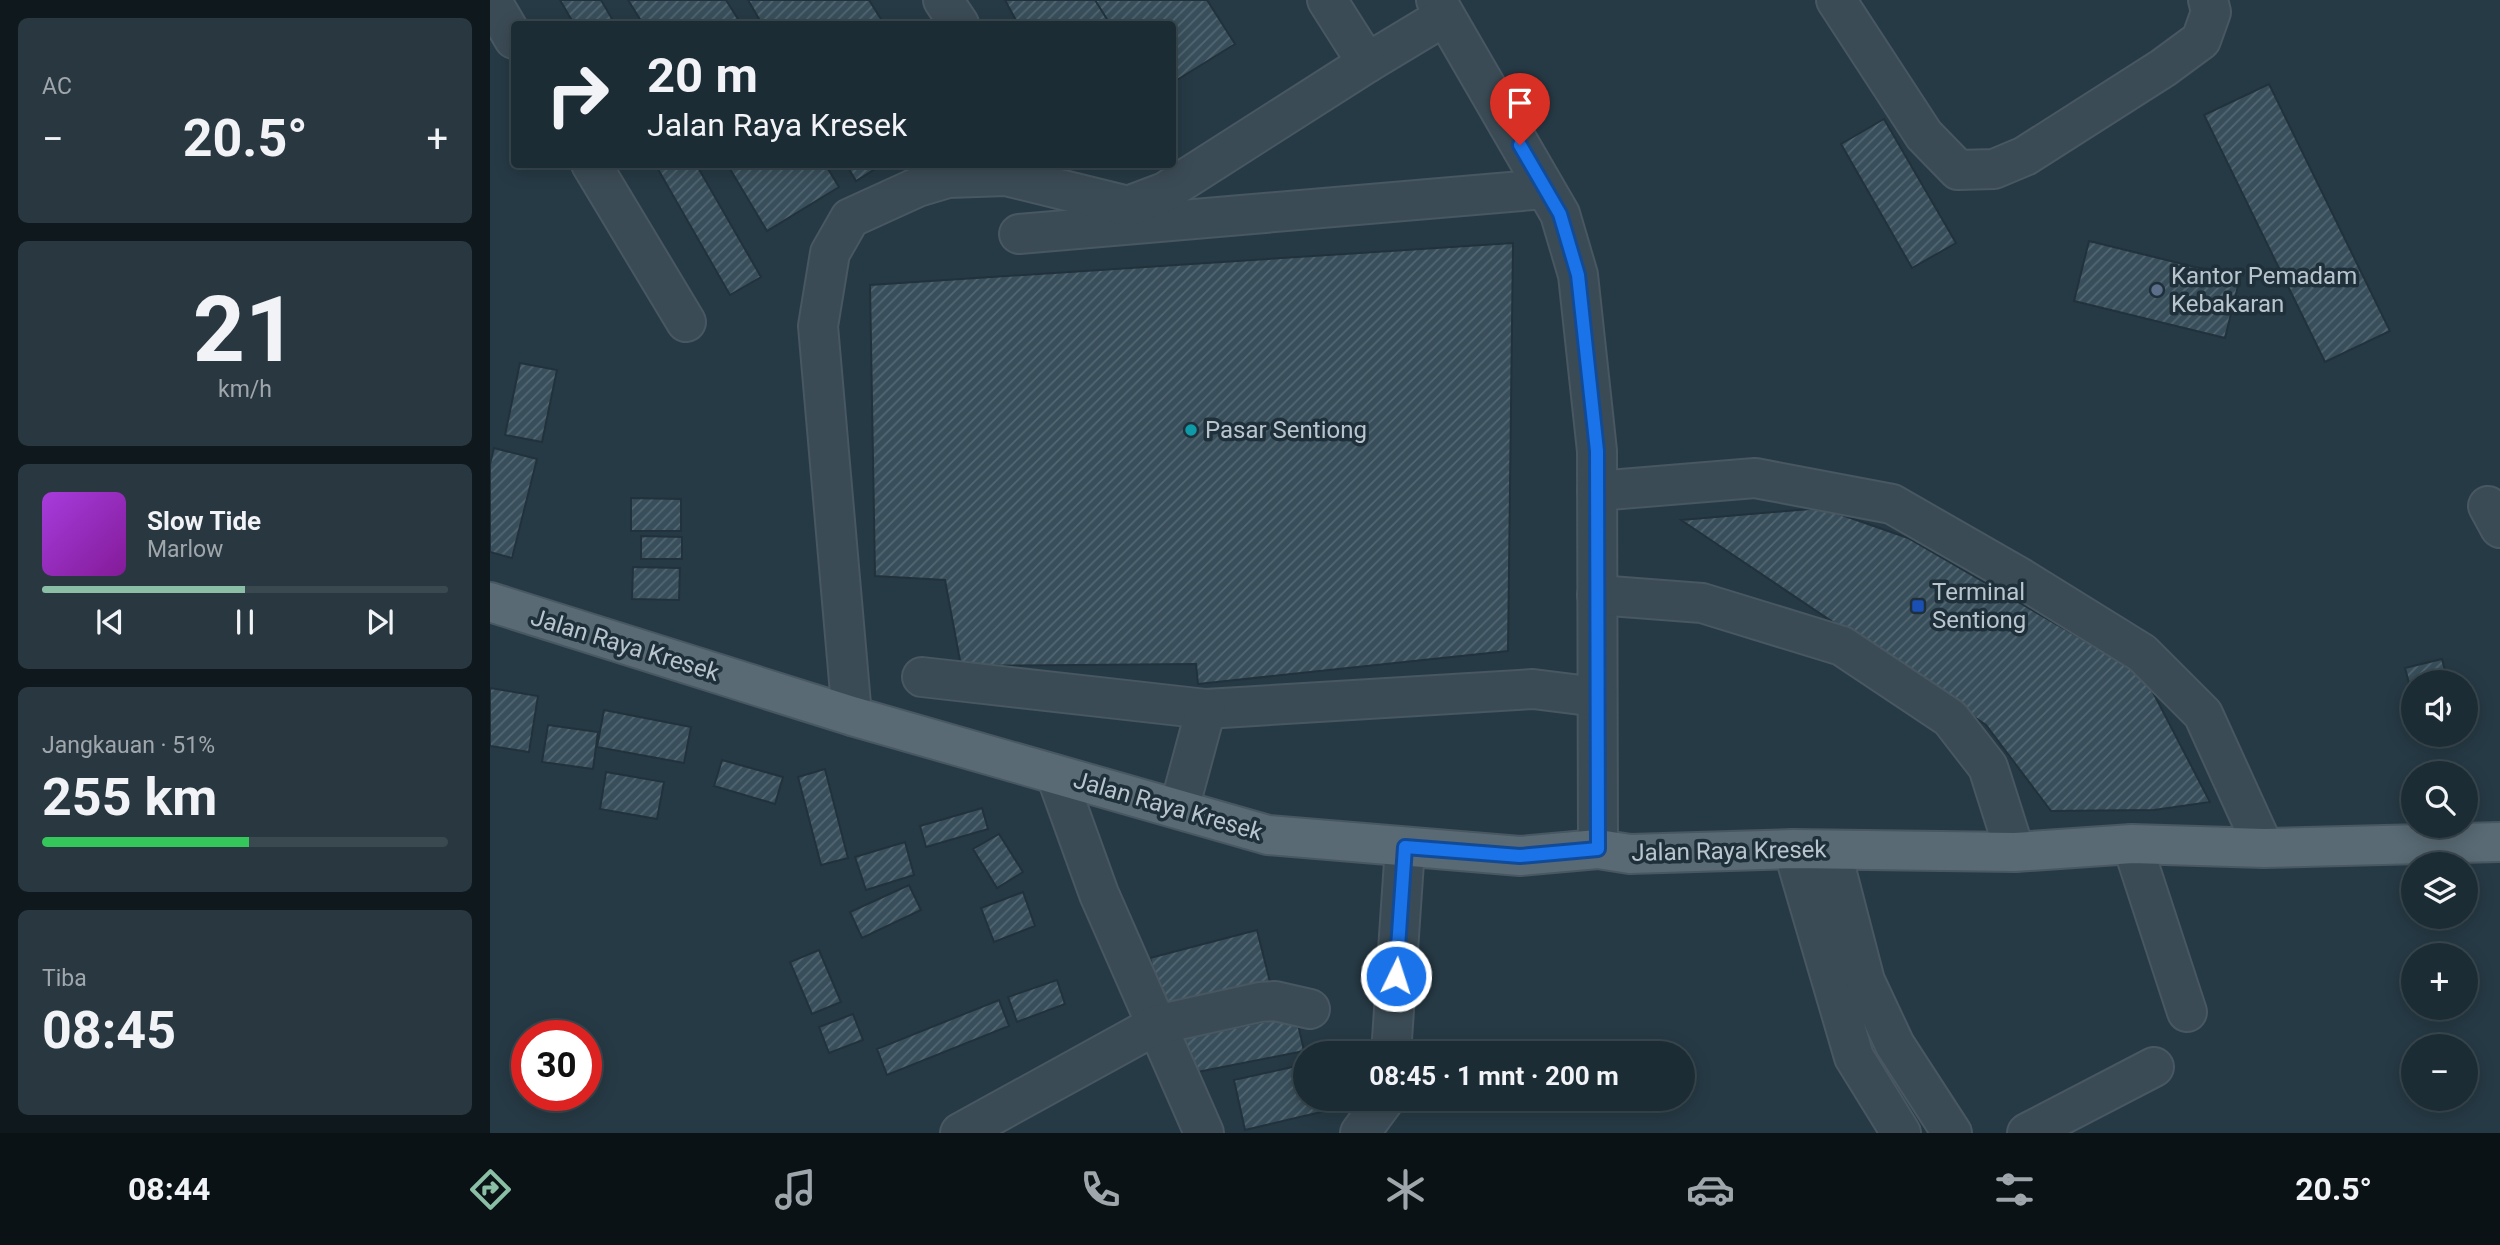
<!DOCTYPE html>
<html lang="id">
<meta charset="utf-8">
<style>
body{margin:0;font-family:Roboto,sans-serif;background:#293840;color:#f1f3f6;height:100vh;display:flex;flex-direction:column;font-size:26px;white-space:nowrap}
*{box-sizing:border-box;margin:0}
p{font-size:23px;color:#a0a7ac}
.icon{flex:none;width:38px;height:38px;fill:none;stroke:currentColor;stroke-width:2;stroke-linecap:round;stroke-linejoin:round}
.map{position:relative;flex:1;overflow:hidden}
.details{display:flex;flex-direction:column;gap:18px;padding:18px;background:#0f181d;width:490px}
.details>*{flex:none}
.banner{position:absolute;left:21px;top:21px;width:665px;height:147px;border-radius:7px;box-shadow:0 4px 18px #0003,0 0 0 2px #3a484f;background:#1c2c34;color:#f1f3f6;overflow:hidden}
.fabs{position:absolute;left:1911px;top:670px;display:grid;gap:14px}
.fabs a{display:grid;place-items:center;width:77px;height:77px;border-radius:50%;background:#1c2c34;box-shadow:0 4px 18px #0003,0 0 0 2px #3a484f;font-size:35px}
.speed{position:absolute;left:21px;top:1020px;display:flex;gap:14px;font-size:35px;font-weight:700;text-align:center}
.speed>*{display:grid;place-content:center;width:91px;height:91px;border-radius:50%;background:#1c2c34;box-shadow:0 4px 18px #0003,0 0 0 2px #3a484f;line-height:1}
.speed .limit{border:10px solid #d22;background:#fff;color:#111}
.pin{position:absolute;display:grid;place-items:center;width:60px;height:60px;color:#fff;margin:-72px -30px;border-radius:50% 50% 50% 0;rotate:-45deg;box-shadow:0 0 7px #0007}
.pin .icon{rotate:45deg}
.me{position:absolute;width:77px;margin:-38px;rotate:4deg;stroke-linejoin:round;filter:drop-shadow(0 0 5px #0008)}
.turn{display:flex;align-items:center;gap:24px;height:147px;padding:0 21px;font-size:32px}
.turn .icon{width:91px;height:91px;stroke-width:2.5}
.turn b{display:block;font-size:49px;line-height:60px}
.big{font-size:52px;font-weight:700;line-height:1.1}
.details .card{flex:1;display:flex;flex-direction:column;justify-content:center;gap:10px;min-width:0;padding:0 24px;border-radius:10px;background:#293840}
.details .dial{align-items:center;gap:0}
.dial b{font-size:91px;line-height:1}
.song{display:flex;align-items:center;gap:21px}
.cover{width:84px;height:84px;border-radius:10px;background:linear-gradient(135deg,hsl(280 70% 55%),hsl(290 70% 35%))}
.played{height:7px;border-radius:4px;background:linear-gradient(90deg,#8abfa5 50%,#3a484f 50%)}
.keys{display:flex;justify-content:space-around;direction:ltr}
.heat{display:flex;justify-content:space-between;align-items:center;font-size:38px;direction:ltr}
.charge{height:10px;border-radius:5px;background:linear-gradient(90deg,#34c759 51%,#3a484f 0)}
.trip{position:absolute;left:803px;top:1041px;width:402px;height:70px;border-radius:35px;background:#1c2c34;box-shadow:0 4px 18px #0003,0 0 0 2px #3a484f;font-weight:700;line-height:70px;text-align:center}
.tabs{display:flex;height:112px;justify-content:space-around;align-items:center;background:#0b1215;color:#a0a7ac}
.tabs .icon{width:49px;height:49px}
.tabs .selected{color:#8abfa5}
.tabs b{font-size:32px;color:#f1f3f6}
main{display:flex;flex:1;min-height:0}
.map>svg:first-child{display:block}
.building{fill:url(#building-hatch);stroke:#22323c;stroke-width:2}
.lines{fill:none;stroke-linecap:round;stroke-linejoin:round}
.minor-casing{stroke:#485761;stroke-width:42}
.major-casing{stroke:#485761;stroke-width:42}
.minor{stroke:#3b4b55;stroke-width:38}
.major{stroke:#596a74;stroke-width:38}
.route-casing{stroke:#114b97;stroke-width:18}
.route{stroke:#1a73e8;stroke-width:12}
.service-dot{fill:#5c6f8a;stroke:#1f303a;stroke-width:2.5}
.culture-dot{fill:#0f9aa8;stroke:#1f303a;stroke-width:2.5}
.transit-dot{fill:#1a4fb4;stroke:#1f303a;stroke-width:2.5}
.labels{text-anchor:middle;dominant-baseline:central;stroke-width:7;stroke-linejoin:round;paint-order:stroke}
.poi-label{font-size:24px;fill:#b9c5ce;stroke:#1f303a;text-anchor:start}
.street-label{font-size:24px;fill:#b9c5ce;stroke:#1f303a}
</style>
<main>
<section class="details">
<div class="card"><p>AC</p>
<div class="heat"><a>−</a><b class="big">20.5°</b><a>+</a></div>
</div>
<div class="card dial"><b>21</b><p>km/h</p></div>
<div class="card">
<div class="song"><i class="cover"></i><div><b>Slow Tide</b><p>Marlow</p></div></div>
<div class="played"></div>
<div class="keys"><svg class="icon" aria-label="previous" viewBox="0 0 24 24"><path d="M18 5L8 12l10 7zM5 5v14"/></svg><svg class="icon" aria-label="pause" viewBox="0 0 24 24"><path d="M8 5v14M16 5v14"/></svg><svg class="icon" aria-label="next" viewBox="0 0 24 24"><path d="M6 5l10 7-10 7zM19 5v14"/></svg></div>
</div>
<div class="card"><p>Jangkauan · 51%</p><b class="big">255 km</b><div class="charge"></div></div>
<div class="card"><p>Tiba</p><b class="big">08:45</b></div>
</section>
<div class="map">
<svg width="2010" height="1133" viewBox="0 0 2010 1133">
<defs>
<pattern id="building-hatch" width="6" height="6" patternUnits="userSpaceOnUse" patternTransform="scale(1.75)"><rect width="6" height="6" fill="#384f5b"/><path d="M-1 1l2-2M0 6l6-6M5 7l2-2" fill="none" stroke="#536771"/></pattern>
</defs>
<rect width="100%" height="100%" fill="#263a45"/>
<!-- building -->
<g class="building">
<path d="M70,0H111L125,24H84Z"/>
<path d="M138,0H236L251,24H153Z"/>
<path d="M258,0H379L394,24H272Z"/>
<path d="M515,0H631L645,24H528Z"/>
<path d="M605,0H717L745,44L682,83V24H620Z"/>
<path d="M1779,84L1900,331L1835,362L1714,115Z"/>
<path d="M1394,119L1466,243L1422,268L1351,144Z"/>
<path d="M165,164H206L271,277L240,295Z"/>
<path d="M237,164H335L349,187L277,231Z"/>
<path d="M356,164H393L366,181Z"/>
<path d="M1599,241L1750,278L1735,338L1584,301Z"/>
<path d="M1023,243L1018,651L708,684L706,664L471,666L455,580L385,576L380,285Z"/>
<path d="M30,363L67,370L52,442L15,435Z"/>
<path d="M4,448L47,459L22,558L0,552V464Z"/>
<path d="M141,498L191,499V531H141Z"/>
<path d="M1332,508L1418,538L1654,675L1720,802L1664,810L1561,811L1496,725L1191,520Z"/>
<path d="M151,536L192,537V559H151Z"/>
<path d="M143,567L190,568L189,600L142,599Z"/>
<path d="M1952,659L1958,682H1923V698L1915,668Z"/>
<path d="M0,688L48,696L39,752L0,746Z"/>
<path d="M114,710L201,727L194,763L107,747Z"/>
<path d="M58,725L108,732L103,769L52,762Z"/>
<path d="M232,760L293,777L285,804L224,786Z"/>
<path d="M335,769L358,858L331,865L308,777Z"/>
<path d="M116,772L174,782L167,819L110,809Z"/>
<path d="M492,808L498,829L436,847L430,826Z"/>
<path d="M509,834L533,872L507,888L483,849Z"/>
<path d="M415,842L424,875L376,890L365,857Z"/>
<path d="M419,885L431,910L372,938L360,912Z"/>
<path d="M533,892L545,926L504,942L491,908Z"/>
<path d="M767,930L781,986L674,1014L660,958Z"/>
<path d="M329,950L351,1002L322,1014L300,962Z"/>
<path d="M567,980L575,1004L527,1022L518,997Z"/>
<path d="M509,1000L519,1026L397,1075L387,1049Z"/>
<path d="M363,1014L373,1040L339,1053L329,1027Z"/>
<path d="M806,1015L814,1051L692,1075L685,1040Z"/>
<path d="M816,1064V1099H846L848,1108L755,1130L744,1080Z"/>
</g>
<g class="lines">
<defs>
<g id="minor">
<path d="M1,0L24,39"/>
<path d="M453,0L469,24"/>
<path d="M946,0L1070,214L1088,275L1107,451L1108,849"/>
<path d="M1346,0L1434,135L1468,170L1504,169L1535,156L1673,68L1711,40L1721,12L1718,0"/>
<path d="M877,63L955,16"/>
<path d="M101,164L196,322"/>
<path d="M529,234L1055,189"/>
<path d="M1107,491L1265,478L1402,504L1531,578L1652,653L1713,714L1774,848"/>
<path d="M1998,506L2010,528"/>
<path d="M1107,595L1212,603L1352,646L1460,718L1498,767L1525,852"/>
<path d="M432,677L716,709L1043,689L1107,697"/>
<path d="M362,716L328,326L340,253L360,218L428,187L458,178L516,176L638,206L675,192L877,63L837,0"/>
<path d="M566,775L609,894L714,1133"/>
<path d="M689,809L716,709"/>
<path d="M1642,844L1697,1012"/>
<path d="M1303,849L1364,1057L1411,1133"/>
<path d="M1341,850L1375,981L1405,1045L1462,1133"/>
<path d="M901,1054L915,847"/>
<path d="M470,1133L666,1025L770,1002L785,1001L820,1009"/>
<path d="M870,1133L895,1099"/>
<path d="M1537,1133L1664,1067"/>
</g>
<path id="major" d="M0,602L362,716L778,835L1030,856L1108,849L1140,854L1303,849L1525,852L1642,844L1774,848L2010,842"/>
</defs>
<!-- minor casing -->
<use href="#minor" class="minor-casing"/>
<!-- major casing -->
<use href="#major" class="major-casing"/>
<!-- minor -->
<use href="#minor" class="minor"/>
<!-- major -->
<use href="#major" class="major"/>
</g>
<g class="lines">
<defs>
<path id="route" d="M906,976L915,847L1030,856L1108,849L1107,451L1088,275L1070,214L1030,145"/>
</defs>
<!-- route casing -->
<use href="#route" class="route-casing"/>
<!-- route -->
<use href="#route" class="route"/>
</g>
<!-- markers -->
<circle class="service-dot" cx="1667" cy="290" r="7"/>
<circle class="culture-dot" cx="701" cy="430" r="7"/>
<rect class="transit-dot" x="1421" y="599" width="14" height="14" rx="3.5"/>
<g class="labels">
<!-- poi labels -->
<g class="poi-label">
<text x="1681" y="276">Kantor Pemadam<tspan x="1681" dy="28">Kebakaran</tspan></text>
<text x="715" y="430">Pasar Sentiong</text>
<text x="1442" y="592">Terminal<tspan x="1442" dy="28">Sentiong</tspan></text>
</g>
<!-- street labels -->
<g class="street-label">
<text transform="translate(135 645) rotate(17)">Jalan Raya Kresek</text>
<text transform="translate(678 806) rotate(16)">Jalan Raya Kresek</text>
<text transform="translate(1239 851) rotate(-1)">Jalan Raya Kresek</text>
</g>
</g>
</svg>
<div class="fabs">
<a><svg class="icon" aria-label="sound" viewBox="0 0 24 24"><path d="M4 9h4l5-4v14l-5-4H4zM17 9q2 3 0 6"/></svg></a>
<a><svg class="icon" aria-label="search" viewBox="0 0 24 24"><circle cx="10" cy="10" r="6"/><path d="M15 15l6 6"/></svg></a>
<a><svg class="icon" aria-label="layers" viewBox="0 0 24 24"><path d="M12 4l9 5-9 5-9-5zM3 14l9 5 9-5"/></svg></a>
<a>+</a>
<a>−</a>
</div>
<div class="speed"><div class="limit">30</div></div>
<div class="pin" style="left:1030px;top:145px;background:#d93025"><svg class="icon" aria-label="arrive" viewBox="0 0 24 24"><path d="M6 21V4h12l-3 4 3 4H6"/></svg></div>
<svg class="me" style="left:906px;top:976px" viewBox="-20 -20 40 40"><circle r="17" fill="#1a73e8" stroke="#fff" stroke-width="3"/><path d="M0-11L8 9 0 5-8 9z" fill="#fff"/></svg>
<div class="trip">08:45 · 1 mnt · 200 m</div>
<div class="banner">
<div class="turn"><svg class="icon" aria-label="right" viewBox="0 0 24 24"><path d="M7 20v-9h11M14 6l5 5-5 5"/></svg><div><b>20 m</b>Jalan Raya Kresek</div></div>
</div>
</div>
</main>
<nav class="tabs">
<b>08:44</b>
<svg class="icon selected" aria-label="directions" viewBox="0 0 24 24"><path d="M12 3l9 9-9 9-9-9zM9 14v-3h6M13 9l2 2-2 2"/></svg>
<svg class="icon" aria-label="music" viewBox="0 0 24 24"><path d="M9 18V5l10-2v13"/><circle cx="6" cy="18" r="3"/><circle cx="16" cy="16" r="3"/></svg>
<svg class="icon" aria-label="phone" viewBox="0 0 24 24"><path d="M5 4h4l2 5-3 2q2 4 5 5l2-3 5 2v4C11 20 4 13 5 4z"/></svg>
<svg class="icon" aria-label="climate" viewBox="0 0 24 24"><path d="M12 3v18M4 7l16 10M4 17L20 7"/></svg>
<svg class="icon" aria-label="car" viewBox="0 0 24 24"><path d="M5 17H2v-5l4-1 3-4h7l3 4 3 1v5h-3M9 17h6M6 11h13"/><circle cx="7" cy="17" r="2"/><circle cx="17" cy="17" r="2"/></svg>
<svg class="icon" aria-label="filters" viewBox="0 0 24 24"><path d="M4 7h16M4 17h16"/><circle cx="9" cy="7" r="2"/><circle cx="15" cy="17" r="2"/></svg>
<b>20.5°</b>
</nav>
